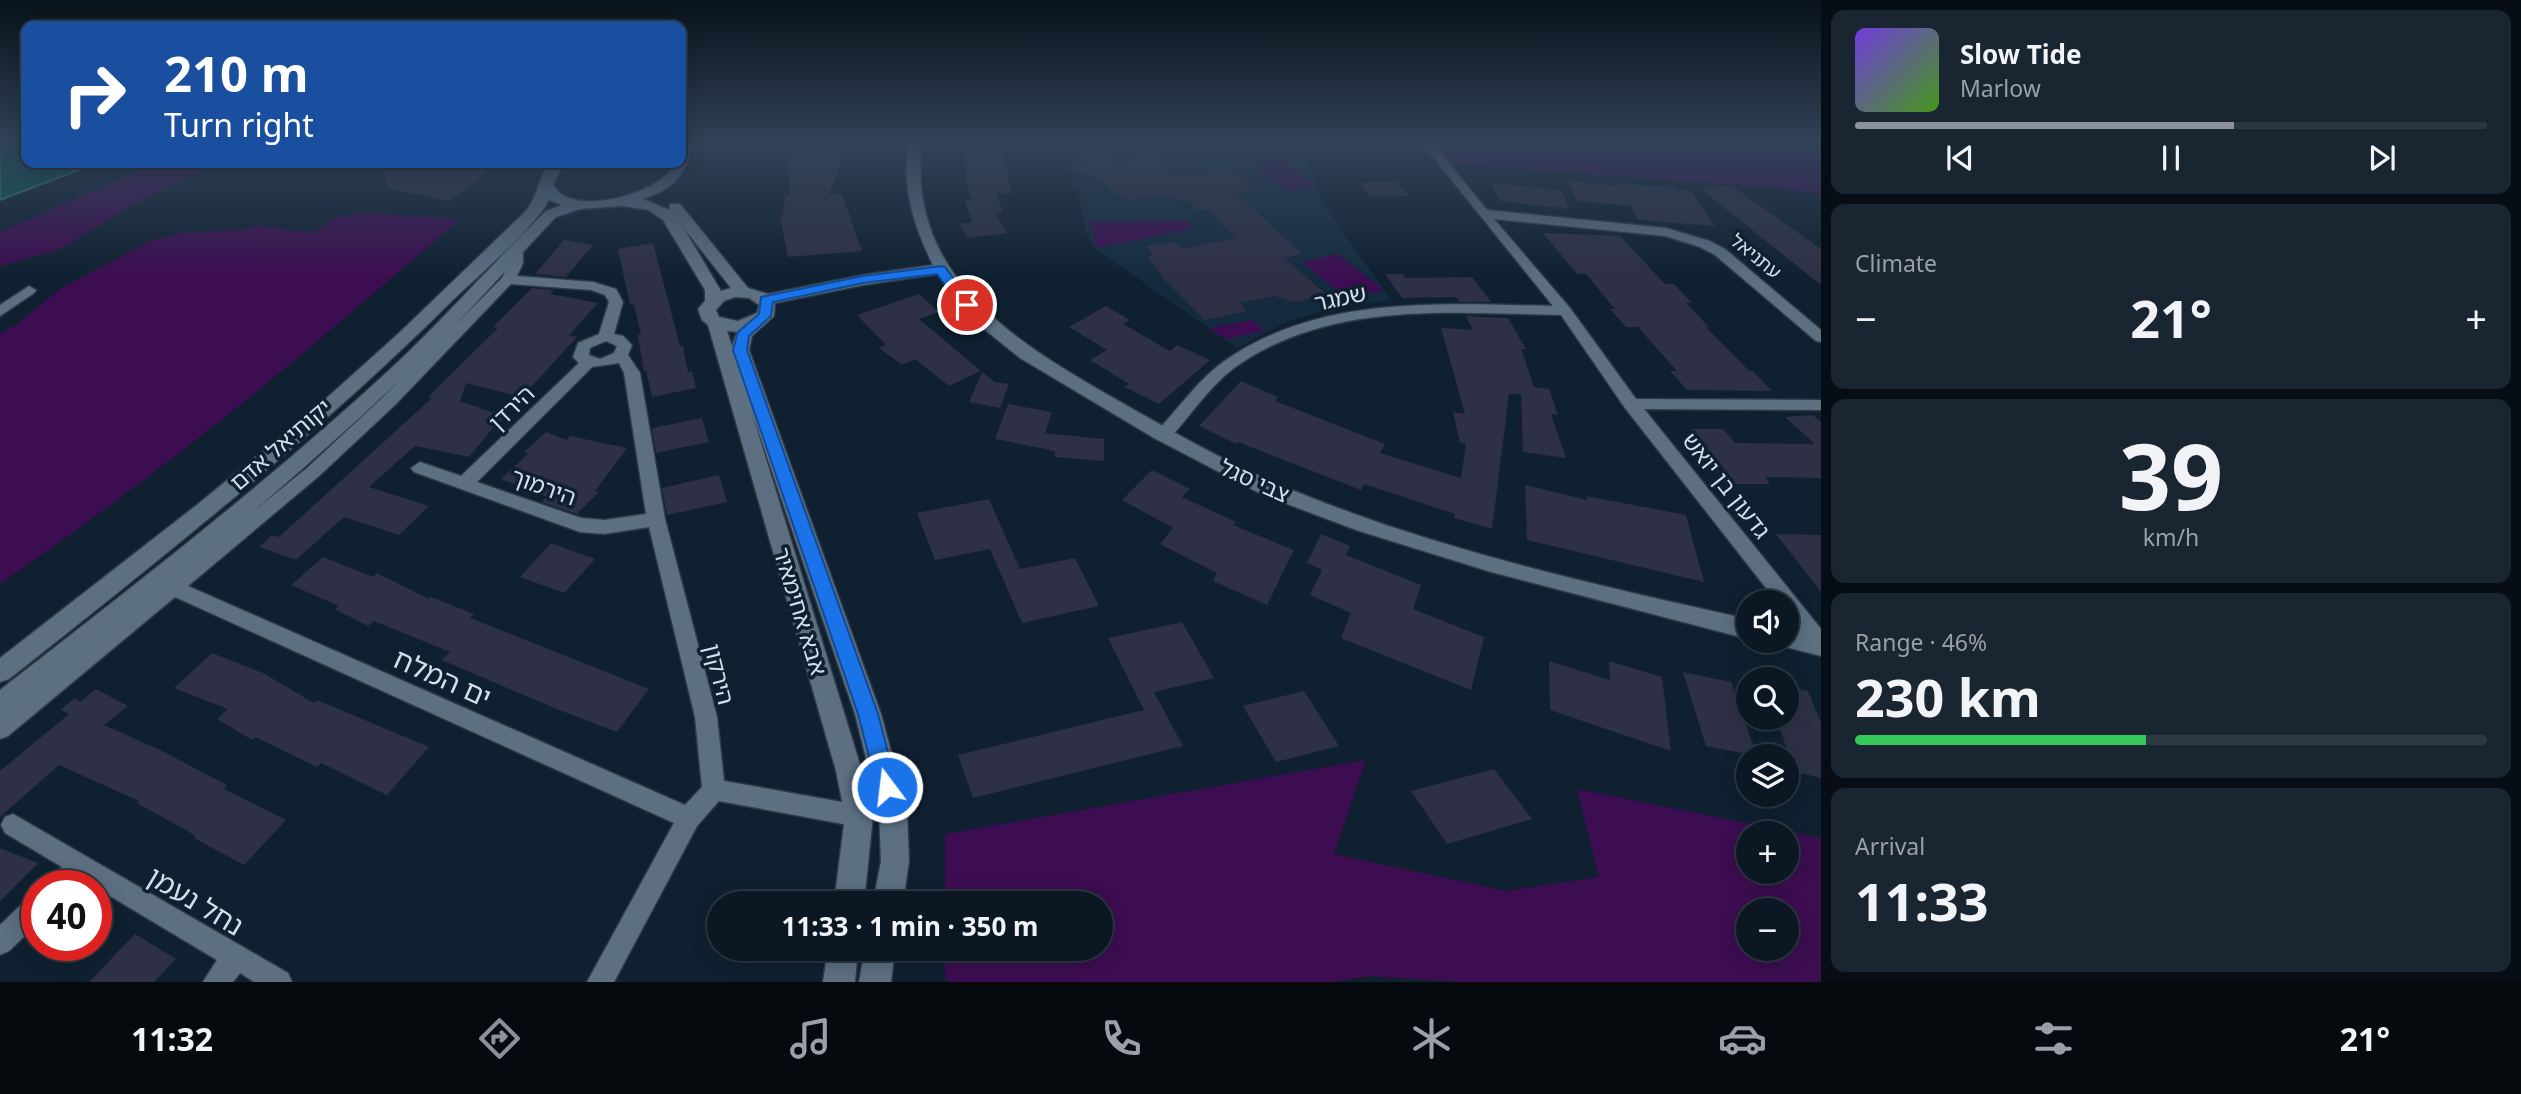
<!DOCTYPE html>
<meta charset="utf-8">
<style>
body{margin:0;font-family:"Noto Sans","Noto Sans Hebrew",sans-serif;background:#192531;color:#f1f3f6;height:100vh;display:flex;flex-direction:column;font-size:26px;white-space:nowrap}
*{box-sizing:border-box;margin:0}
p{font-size:23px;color:#9aa0a6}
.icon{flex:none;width:38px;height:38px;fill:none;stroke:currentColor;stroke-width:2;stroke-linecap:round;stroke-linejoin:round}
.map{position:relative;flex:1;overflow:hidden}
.details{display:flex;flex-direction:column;gap:10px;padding:10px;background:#060d14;width:700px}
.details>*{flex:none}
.top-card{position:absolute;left:21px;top:21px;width:665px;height:147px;border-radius:14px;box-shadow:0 4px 18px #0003,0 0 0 2px #2b3741;background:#1a4fa0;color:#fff;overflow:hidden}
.fabs{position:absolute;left:1736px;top:590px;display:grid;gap:14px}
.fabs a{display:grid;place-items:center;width:63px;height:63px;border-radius:50%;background:#0b1824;box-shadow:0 4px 18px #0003,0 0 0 2px #2b3741;font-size:35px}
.speed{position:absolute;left:21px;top:870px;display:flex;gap:14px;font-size:35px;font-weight:700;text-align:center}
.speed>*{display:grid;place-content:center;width:91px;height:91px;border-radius:50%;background:#0b1824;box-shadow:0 4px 18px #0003,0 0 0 2px #2b3741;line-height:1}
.speed .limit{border:10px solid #d22;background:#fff;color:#111}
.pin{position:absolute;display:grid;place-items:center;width:60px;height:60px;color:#fff;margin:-30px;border:4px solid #fff;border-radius:50%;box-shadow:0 2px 7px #0007}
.me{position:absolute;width:77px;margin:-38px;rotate:345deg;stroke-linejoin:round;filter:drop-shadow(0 0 5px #0008)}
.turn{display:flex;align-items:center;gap:24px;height:147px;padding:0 28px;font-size:32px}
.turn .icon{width:91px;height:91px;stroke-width:2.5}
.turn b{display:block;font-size:49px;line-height:60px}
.big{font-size:52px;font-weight:700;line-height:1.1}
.details .widget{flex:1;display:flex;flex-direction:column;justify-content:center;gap:10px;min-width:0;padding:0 24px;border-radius:14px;background:#192531}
.details .dial{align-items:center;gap:0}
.dial b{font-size:91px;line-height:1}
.song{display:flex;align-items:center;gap:21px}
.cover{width:84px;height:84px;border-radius:10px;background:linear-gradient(135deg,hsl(260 70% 55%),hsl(100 70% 35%))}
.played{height:7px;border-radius:4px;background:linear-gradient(90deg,#8c9099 60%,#2b3741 60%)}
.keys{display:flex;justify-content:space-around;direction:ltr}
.heat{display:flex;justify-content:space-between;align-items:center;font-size:38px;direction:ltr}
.charge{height:10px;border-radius:5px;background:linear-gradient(90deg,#34c759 46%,#2b3741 0)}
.trip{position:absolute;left:707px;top:891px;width:406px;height:70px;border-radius:35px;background:#0b1824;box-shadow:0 4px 18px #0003,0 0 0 2px #2b3741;font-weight:700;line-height:70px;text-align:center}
.dock{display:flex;height:112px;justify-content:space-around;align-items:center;background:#040a0e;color:#9aa0a6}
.dock .icon{width:49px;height:49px}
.dock .selected{color:#8c9099}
.dock b{font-size:32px;color:#f1f3f6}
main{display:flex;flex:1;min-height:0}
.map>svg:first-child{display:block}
.built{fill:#142b3f}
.green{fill:#3c0d50;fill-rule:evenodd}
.water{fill:#005d51;stroke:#40847f;stroke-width:2}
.building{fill:#2e3045}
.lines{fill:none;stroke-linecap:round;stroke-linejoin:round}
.street-casing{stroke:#2f3945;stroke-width:3}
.secondary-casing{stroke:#2f3945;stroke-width:3}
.street{fill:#5c7082;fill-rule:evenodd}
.secondary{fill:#5c7082;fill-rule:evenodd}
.route{fill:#1a73e8;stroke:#114b97;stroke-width:2}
.labels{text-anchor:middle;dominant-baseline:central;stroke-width:7;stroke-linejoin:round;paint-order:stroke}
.far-street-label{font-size:19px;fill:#d4dfea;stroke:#0f2030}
.street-label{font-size:23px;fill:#d4dfea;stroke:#0f2030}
.near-street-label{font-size:28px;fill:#d4dfea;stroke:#0f2030}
</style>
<main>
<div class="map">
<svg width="1821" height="982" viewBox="0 0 1821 982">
<rect width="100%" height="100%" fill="#0f2030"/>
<!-- built -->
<path class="built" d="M1061,144L1127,146L1133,152L1158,149L1304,158L1314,176L1322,202L1391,300L1339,306L1289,321L1237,348L1096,249L1086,233L1078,193L1066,180L1082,176L1070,167Z"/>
<!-- green -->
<g class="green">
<path d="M1443,148L1552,154L1737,151L1821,154V194L1780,188L1451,164Z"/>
<path d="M1283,159L1317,186L1287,191L1254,164Z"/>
<path d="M157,163H219L141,200L61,249L0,266V232Z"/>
<path d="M360,213L459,219C425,251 389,280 354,310C241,408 123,499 0,584V334L17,324L60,289L149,241L183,233L248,229L256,225L312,233L338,217Z"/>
<path d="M1187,221L1193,228L1097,248L1090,222Z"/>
<path d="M1338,254L1384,290L1346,298L1302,262Z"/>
<path d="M1253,320L1264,331L1226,339L1209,328Z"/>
<path d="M1366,760L1334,854L1506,891L1599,877L1577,789L1821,838V982H1457L1369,976L1334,982H948L945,978V949L1101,948V903H945V834ZM1748,833H1787V872H1748ZM1787,910V948H1748V910Z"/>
</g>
<!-- water -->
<path class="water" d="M0,142H26V163H97L0,200Z"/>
<!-- building -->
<g class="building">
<path d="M800,142H850L829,194H842L862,251L788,257L780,217H783L785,196L790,195L787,155L798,154Z"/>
<path d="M964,148H1002L1011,193H996L1003,213H995L1007,233L968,238L960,224L972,222L965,200H971L966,181Z"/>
<path d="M1100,150L1113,163L1155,157L1177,177L1231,168L1256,189L1236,193L1302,254L1284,258L1326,294L1296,302L1274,296L1240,303L1246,311L1205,320L1165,280L1147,257L1153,255L1146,246L1175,242L1183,248L1236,238L1208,209L1199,211L1188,200L1179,201L1171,194L1126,201L1118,193H1114L1098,176L1064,170V168L1087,164L1079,153Z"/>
<path d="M389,163H494L480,178L449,201L387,188L384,177Z"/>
<path d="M1397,181L1409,196L1371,197L1359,183Z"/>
<path d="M1568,181L1620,186L1618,183L1648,186L1675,188L1677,191L1690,190L1715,226L1638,220L1631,206L1578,201Z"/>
<path d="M1492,183L1561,190L1570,209L1499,201Z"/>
<path d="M1732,186L1821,249V285L1701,189Z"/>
<path d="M1543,233L1620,236L1665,284H1674L1692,303H1686L1709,327H1706L1749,371H1753L1772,391L1687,390L1670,371H1677L1638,327H1626L1610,309H1615L1586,274H1577Z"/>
<path d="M564,240L593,245L566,277L535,274Z"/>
<path d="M653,243L680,346H683L688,372L692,371L696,388L652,397L646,370L644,372L638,335L641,334L634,304L630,305L618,249Z"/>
<path d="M1385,274H1403L1406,278L1472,277L1491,302H1459L1456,297L1402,298Z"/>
<path d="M532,288L554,290L550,294L598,303L569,335L577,337L522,397L466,383L460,401L505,417L493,428L469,457L415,446L369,487L429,506L399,535L344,517L296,560L259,547L272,535L279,537L432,398L428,397L498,328L493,327Z"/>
<path d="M919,294L939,312L919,319L981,371L949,386L915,359L902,365L879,348L886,345L857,315Z"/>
<path d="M1106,306L1130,320L1123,324L1170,351L1177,345L1210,360L1159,404L1125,387L1129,384L1090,360L1107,350L1069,327Z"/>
<path d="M1466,316L1508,318L1526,349H1521L1534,387L1549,389L1558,415L1551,414L1566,458L1523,452L1521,394H1509L1492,529L1454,518L1455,514L1364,484L1361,490L1238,442L1236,444L1199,426L1241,381L1278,397L1275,401L1385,444L1380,453L1461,478L1466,444L1460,443L1453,412L1465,414L1441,328L1473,330Z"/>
<path d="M982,372L995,382L1009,384L1000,408L969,402Z"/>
<path d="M1008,404L1052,412L1045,433L1104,439V461L1055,457V451L995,439Z"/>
<path d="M1813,415L1821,422V478L1765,477L1770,484H1736L1691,429H1723L1735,443L1815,444L1785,417Z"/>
<path d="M702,418L709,442L656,453L652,428Z"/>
<path d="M546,432L567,440L570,436L627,448L595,491L599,492L577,514L541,502L547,497L501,479L528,454L524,452Z"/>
<path d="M1152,470L1190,489L1182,497L1236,522L1233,525L1294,550L1267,605L1213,581L1217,573L1160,544L1173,528L1122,500Z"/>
<path d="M719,475L727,502L667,515L662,488Z"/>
<path d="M1525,485L1587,500L1586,496L1686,515L1704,582L1527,540Z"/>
<path d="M989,499L1020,569L1075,558L1099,606L1022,623L990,549L935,560L917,513Z"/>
<path d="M1321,534L1350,546L1346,555L1421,585L1413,609L1484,637L1471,690L1341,638L1351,613L1310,595L1322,570L1307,563Z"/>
<path d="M1776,534L1821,535V592Z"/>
<path d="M551,543L595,559L564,593L520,577Z"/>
<path d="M323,557L373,577L377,573L429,599L431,597L474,614L470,618L649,689L617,732L554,708L442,660L450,652L374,621L368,626L335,609L339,606L291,585Z"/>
<path d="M1182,622L1214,678L1154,692L1183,746L973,798L958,755L1144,710L1108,638Z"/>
<path d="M212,653L263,673L314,703L317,700L429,747L387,795L321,763L317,767L255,737L252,740L217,719L228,709L174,688Z"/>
<path d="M1549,661L1610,680L1609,661L1662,677L1671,751L1550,710Z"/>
<path d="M1683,672L1731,682L1757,756L1706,746Z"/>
<path d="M1787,687L1808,691L1821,723V778L1796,772L1784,741L1776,718H1787Z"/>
<path d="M96,689L128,706L104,725L160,750L227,785L224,789L286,820L244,865L194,838L196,836L137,803L139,801L59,765L0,817V771L69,714L60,710L75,698L80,702Z"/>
<path d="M1304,691L1339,746L1276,762L1243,706Z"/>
<path d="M1494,769L1532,819L1447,844L1411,791Z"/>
<path d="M0,848L38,863L0,901Z"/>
<path d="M135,934L176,959L154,982H89Z"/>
</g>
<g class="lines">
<defs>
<g id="street">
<path d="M1421,142H1432L1487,210L1666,228L1710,241L1725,249L1821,330V342L1816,341L1715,255L1700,247L1665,236L1494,219L1570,308L1636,399L1821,400V410L1644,409L1821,629V652L1814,650L1787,615V602H1777L1625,408L1561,315C1450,313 1329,300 1234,368C1209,387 1190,416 1169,439H1157L1155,435L1157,431C1179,408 1198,380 1223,362C1319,294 1442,304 1553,306Z"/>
<path d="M516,247L523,251V263L517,276L593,282L616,289L623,302L614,334L623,336L632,345L628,355L640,373L665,519L717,717L724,781L859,805L867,808L871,816L867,824L859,827L719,801L697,826L614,982H587L674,823L175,597L8,736L0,739V716L307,468L383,397L502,278L509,263V251ZM511,284L591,290L605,295L609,302L599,334L578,343L573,357L579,363L461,476L420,462L411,468L414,472L580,532L604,534L649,527L695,717L702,787L685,805L188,586L319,476L395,405ZM606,341L617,346L614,353L600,359L589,355L590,348ZM619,363L624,373L646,514L604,520L581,518L477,482L592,367Z"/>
<path d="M29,286L36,290L34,293L0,316V305Z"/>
<path d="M13,814L288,973L292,982H254L240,973L233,982H203L217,960L83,880L77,886H47L50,877L62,867L5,833L1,825L5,817Z"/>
<path d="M37,895V924L9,951L0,955V925L28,898Z"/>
</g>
<g id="secondary">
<path d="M681,142H691C689,174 673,189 643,199L669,210L670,204H680L748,288L768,294L863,275L933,265C913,225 902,188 908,142H922C905,280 1022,346 1124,404C1175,433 1226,462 1280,485C1429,548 1591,584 1748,619V639L1491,572L1359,531L1263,495L1154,438L1020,358L974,321L938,274L863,285L775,303L774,316L752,336L749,350L881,714L907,811L909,861L903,903H873L881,861L879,811L855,714L751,410L862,771L873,816L864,903H834L845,816L836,771L708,325L702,320L698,309L705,301V290L663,220L649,210L623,206L580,209L556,217C503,272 454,330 398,382C274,499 141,606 9,713L0,716V690C131,588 263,486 386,373C442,322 491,264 546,211L562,205L549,200C535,227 478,276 454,299C315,437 162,558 9,679L0,682V658L198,504L320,404L399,333L526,211C538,196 538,178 550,163H564L553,184C568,217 644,196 665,176C669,173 672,167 675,163H681ZM683,227L731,288L721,291ZM735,297L749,298L759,305L757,313L738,321L719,317L716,310L724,301ZM727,331L737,332L732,346Z"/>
<path d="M1787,628L1821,636V656L1778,645L1776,640H1787Z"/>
<path d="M828,948H858L855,982H823Z"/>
<path d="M865,948H895L891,982H859Z"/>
</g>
</defs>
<!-- street casing -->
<use href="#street" class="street-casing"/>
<!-- secondary casing -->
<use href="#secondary" class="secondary-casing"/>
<!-- street -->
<use href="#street" class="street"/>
<!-- secondary -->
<use href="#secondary" class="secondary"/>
</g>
<!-- sky -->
<linearGradient id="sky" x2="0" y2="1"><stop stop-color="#08121a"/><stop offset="0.51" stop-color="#314259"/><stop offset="1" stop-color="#314259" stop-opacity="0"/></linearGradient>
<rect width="1821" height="280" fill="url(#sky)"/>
<!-- route -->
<path class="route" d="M941,266L945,267L971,302V308H962L937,274L863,283L773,302L771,316L749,336L747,350L878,714L897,787L894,794L887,796L880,794L877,787L858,714L733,350L738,332L759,314L761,297L863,276Z"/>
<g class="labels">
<!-- far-street labels -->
<g class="far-street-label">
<text transform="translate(1756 256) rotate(39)">עתניאל</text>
</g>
<!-- street labels -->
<g class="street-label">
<text transform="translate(1340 297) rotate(-12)">שמגר</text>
<text transform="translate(511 407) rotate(-44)">הירדן</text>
<text transform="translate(280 444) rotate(-41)">יקותיאל אדם</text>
<text transform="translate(1255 480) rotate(24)">צבי סגל</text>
<text transform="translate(1727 485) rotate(52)">גדעון בן יואש</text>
<text transform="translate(544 486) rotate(20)">הירמוך</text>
<text transform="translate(801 611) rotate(73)">אבא אחימאיר</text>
<text transform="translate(720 674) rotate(76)">הירקון</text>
</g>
<!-- near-street labels -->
<g class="near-street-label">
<text transform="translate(443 677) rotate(24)">ים המלח</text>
<text transform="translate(196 900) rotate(31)">נחל נעמן</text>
</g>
</g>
</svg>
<div class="fabs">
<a><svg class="icon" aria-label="sound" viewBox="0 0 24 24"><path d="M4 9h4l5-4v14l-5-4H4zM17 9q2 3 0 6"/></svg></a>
<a><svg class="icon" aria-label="search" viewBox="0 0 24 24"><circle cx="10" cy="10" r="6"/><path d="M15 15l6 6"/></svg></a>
<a><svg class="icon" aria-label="layers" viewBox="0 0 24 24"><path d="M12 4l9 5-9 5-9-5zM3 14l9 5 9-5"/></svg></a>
<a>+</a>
<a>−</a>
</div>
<div class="speed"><div class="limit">40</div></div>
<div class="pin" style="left:967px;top:305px;background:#d93025"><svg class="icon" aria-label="arrive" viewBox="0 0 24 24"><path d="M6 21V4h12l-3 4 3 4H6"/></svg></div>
<svg class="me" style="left:887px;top:787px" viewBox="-20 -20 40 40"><circle r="17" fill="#1a73e8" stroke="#fff" stroke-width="3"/><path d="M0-11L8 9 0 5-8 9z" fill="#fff"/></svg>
<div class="trip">11:33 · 1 min · 350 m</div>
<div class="top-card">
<div class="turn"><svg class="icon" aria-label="right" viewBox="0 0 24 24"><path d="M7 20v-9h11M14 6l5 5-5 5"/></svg><div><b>210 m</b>Turn right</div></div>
</div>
</div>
<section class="details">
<div class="widget">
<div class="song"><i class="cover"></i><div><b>Slow Tide</b><p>Marlow</p></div></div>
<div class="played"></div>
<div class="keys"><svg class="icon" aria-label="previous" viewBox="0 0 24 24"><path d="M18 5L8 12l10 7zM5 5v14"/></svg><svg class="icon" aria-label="pause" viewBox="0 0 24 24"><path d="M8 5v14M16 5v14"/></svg><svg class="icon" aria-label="next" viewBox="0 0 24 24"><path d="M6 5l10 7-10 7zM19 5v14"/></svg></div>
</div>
<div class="widget"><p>Climate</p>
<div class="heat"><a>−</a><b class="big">21°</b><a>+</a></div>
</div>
<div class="widget dial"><b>39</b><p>km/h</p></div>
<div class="widget"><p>Range · 46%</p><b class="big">230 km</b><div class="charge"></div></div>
<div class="widget"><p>Arrival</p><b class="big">11:33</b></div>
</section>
</main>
<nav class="dock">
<b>11:32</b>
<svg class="icon selected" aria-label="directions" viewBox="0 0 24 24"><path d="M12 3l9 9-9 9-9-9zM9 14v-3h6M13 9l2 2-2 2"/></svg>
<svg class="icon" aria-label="music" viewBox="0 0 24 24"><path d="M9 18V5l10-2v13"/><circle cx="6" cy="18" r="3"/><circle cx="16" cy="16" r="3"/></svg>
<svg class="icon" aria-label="phone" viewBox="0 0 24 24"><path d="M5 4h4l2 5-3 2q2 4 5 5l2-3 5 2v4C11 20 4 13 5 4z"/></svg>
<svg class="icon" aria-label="climate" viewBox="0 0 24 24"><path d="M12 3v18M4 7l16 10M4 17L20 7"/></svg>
<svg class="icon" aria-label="car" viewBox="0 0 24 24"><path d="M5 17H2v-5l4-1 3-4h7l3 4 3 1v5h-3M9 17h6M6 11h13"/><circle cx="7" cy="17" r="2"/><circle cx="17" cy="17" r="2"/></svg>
<svg class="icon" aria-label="filters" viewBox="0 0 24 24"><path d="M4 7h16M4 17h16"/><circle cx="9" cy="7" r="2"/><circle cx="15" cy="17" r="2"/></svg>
<b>21°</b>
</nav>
